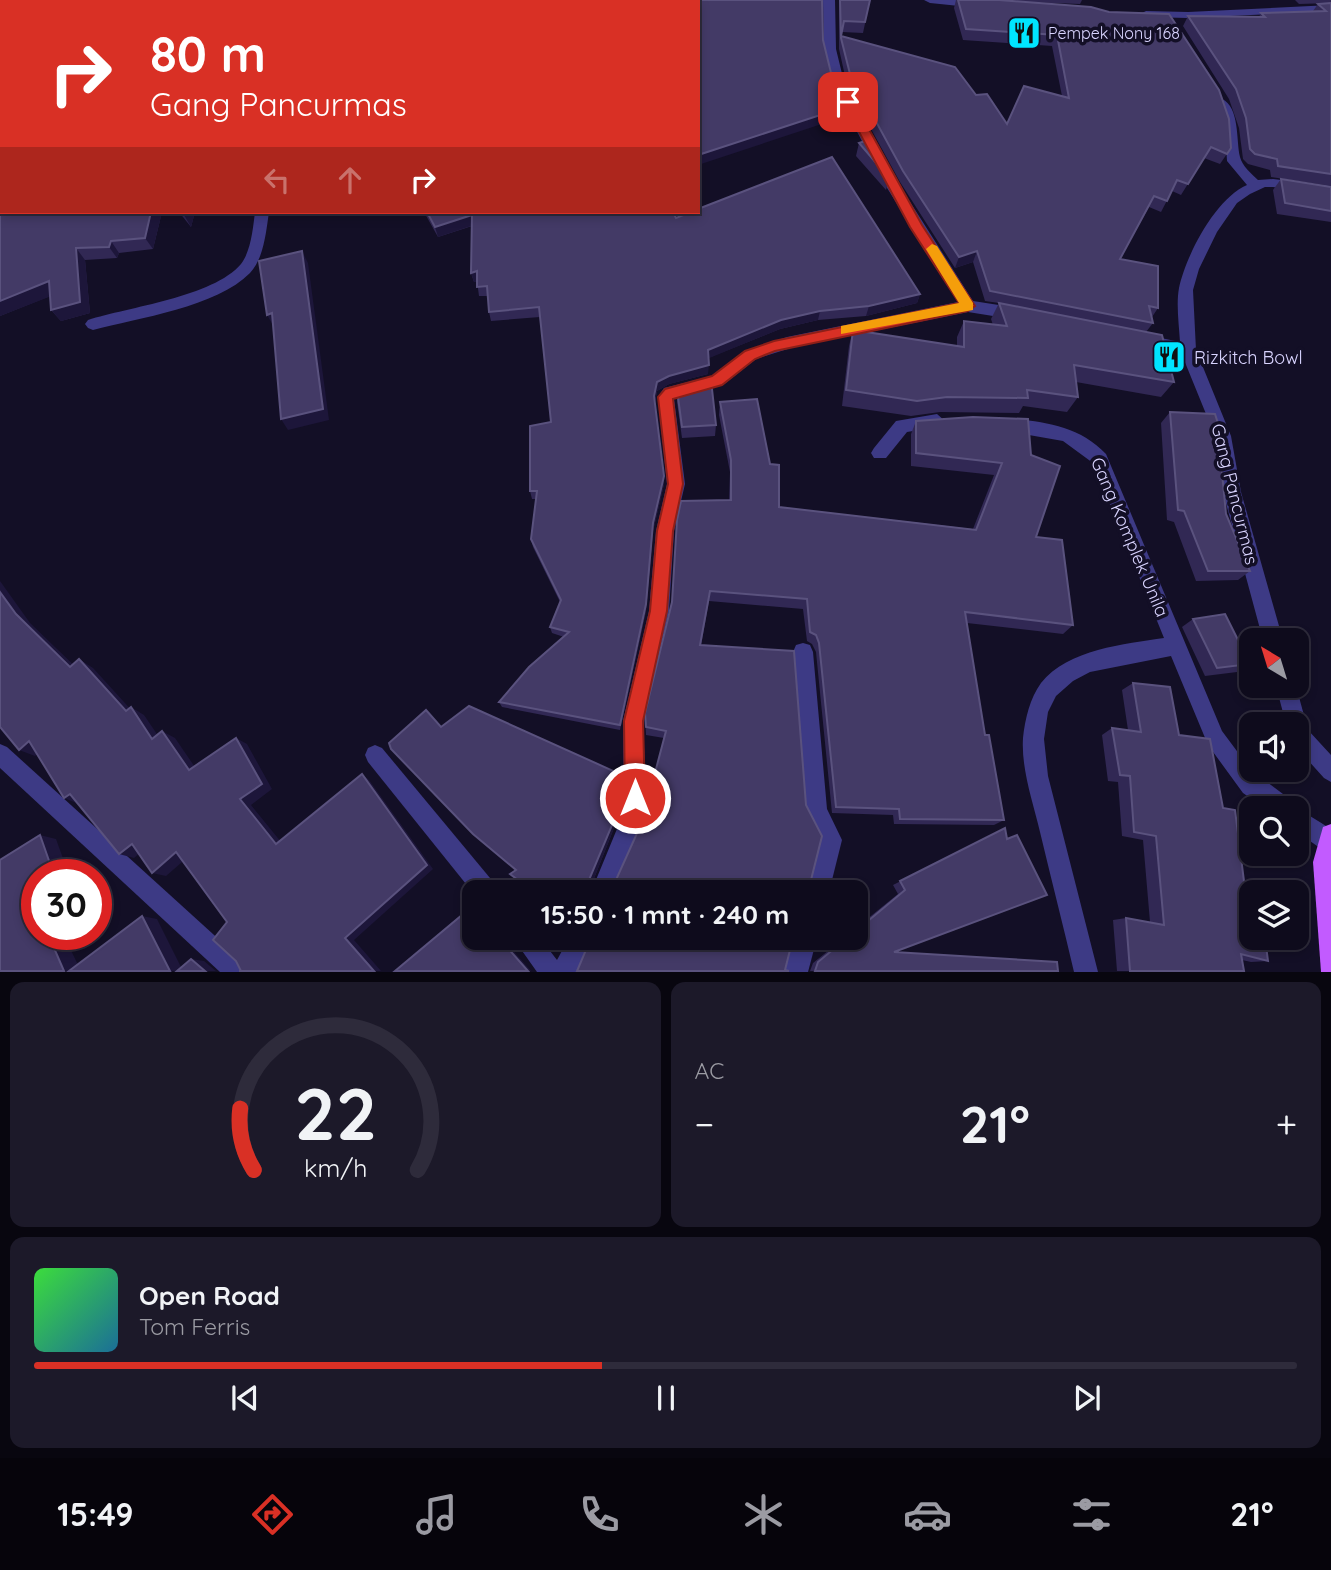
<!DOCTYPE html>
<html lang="id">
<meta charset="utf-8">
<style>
body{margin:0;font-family:Quicksand,sans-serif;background:#1c1929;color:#f1f3f6;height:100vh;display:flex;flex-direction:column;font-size:26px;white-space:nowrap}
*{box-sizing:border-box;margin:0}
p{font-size:23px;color:#9b9ba3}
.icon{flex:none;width:38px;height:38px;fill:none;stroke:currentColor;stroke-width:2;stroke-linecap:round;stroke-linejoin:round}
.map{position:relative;height:972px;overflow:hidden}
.side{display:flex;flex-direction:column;gap:10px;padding:10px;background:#08060f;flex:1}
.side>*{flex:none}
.top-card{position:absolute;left:0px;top:0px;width:700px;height:214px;box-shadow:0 4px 10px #0003,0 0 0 2px #2e2b3b;background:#d93025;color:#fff;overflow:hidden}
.needle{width:46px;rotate:322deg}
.fabs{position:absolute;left:1239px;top:628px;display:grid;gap:14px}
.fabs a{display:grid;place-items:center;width:70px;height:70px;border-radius:14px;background:#0e0b1c;box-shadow:0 4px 10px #0003,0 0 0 2px #2e2b3b;font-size:35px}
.speed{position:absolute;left:21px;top:859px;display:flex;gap:14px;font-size:35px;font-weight:700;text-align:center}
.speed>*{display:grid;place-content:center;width:91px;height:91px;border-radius:50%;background:#0e0b1c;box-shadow:0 4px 10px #0003,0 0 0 2px #2e2b3b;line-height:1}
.speed .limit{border:10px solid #d22;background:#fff;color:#111}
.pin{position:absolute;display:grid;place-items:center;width:60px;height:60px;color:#fff;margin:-30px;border-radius:14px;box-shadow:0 4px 10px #0006}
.me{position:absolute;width:77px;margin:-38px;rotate:0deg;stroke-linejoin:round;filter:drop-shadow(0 0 5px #0008)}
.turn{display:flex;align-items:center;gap:24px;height:147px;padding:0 35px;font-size:32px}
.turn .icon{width:91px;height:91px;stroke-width:2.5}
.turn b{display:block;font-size:49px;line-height:60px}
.lanes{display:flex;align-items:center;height:66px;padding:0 35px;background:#0003;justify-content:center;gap:35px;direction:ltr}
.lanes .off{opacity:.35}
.big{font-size:52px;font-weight:700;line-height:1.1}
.side .tile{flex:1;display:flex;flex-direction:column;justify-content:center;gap:10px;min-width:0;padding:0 24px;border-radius:14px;background:#1c1929}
.side .dial{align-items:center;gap:0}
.dial svg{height:182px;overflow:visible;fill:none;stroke:#2e2b3b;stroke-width:7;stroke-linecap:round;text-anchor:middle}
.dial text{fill:#f1f3f6;stroke:none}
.song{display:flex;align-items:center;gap:21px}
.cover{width:84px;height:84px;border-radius:10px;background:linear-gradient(135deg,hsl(120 70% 55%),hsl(200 70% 35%))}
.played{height:7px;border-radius:4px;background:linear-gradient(90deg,#d93025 45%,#2e2b3b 45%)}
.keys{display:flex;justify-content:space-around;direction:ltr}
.heat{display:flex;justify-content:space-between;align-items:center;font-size:38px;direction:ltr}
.side .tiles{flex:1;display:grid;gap:10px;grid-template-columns:1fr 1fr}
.tile:last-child{grid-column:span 2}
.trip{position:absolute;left:462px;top:880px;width:406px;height:70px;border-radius:14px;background:#0e0b1c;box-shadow:0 4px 10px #0003,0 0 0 2px #2e2b3b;font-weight:700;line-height:70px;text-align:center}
.dock{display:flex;height:112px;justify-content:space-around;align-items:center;background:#06040b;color:#9b9ba3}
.dock .icon{width:49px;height:49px}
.dock .on{color:#d93025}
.dock b{font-size:32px;color:#f1f3f6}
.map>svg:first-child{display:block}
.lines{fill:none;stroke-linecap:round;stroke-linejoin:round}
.minor{fill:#3d3a85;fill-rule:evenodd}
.major{fill:#c25bff;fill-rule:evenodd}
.wall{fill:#312854}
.shaded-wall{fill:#1d163a}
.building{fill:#433a66;stroke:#5a527e;stroke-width:2}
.route{fill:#d93025;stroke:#8d1f18;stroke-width:2}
.slow{fill:#f59e0b}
.labels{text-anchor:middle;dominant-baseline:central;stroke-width:7;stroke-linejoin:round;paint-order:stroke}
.far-poi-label{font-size:16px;fill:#d9d4ff;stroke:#130f26;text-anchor:start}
.poi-label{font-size:18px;fill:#d9d4ff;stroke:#130f26;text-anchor:start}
.street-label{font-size:18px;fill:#d9d4ff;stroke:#130f26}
</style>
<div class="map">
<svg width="1331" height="972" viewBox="0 0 1331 972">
<rect width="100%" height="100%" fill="#130f26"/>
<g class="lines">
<!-- minor -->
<g class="minor">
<path d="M275,0H287L275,2Z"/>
<path d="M344,0H376L343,2Z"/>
<rect x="634" y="0" width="12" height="2"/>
<path d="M823,0H835L836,49L845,86L898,183L973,301L1018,308L1026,314L1018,320L968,312L794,347L756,359L723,385L674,399L685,484L674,531L669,611L643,721L646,798L641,824L613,892H591L619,824L624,798L623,721L649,611L656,531L667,484L658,397L664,388L712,376L744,351L787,337L958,302L884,183L833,86L824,49Z"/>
<path d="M924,0H963L985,5L979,8L930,3Z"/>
<path d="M1331,5V11L1188,18L1146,17L1140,14L1146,11L1188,12Z"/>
<path d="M1222,99C1240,107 1236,141 1240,157C1242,166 1252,174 1258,180L1273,179L1331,186V196L1273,187H1265L1250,194L1237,203L1217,232L1199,269L1193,290L1196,350L1231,436L1241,492L1283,640H1263L1223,492L1215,436L1182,355L1142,346L1134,340L1142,334L1180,342C1179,325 1176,304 1179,288C1186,255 1216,198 1247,185L1227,161L1225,129L1216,103Z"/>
<rect x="0" y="155" width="2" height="8"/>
<path d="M255,212H269C266,232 264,258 250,273C217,307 138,318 93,330L88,328L85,324L88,320C128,307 213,297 241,264C251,251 253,228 255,212Z"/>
<path d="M937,414L945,421L943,426L907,432L886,458H874L871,453L874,448L896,421Z"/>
<path d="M1006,418C1044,422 1078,425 1106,454L1222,731L1251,770L1291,800L1294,808H1265L1243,793L1208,745L1171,656L1090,672L1073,681L1056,696L1048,712L1044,739L1048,776L1098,972H1074C1063,925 1051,878 1040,832C1033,802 1021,769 1023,738C1025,719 1030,698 1041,683C1068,649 1125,644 1164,638L1093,463L1063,441L1000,430L998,425Z"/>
<path d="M803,643L810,645L813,652L827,809L842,840L829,892H807L820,841L805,811L793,652L796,645Z"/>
<path d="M1276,686H1296L1308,730L1331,755V782L1324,778L1297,748V724H1286Z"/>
<path d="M0,744L7,747L246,964L250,972H220L0,768Z"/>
<path d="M375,745L382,748L495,884L498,892L474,894L368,762L365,755L368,748Z"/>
<path d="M1296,808H1297L1331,829V850L1320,848L1297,832Z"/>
<path d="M513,938H540L557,960L569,938H593L577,972H537Z"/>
<path d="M793,938H817L808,972H784Z"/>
</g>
<!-- major -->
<path class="major" d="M1331,824V972H1321L1313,862L1323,827Z"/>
</g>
<!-- wall -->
<g class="wall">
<path d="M839,0H870L863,33L842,32L841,36L976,95L1007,124L1062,96L1052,46L963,40L954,8L956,0H1082L1080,4L1024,2L1231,148L1220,164L1204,158L1181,195L1172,191L1161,212L1149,207L1120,259L1158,308L1152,317L1153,323L1146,332L1174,382L1161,397L1076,382L1078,397L1067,412L1023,406L1019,413L940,412L911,416L842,406L849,346L853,330L957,346V337L964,321L993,325L991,319L999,303L985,301L973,262L955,268L900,182L847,85L839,49Z"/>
<path d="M1295,0H1331V3L1299,4Z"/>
<path d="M1331,3V186L1271,177L1270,170L1248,164L1243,159L1239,128L1229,99L1183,26L1188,16L1259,17L1261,13L1313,11L1318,4Z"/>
<path d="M859,143L889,178L886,190L856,156Z"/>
<path d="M1281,179L1331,187V222L1277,214L1273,190Z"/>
<path d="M0,196L2,212H162L153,249L119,253L117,258L85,260L90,313L61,321L51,310L50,296L0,316Z"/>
<path d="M179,212H195L191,227Z"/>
<path d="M424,212H673L676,218L920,294L917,303L866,316L818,320L780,329L708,358V374L669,384L657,391L655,402L664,476V484L653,531L646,611L620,730L502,707L499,702L564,637L552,633L550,627L560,602L533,547L531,539L536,499H532L530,491L551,422L540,317L491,321L489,312L488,296H479L477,281L474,282L471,273L472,226L438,237Z"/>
<path d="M677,390L716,425L715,436L682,438L677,402Z"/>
<path d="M720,402L779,507L973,529L994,475L911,466V434L916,421L1028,419L1036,537L1073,625L1063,634L967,623L985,735L1004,820L994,825L894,824L893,815L832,813L816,652L812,644L807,641L803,609L709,601L701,646L809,888L533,892L441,727L621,780L616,823L589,891H611L643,820L664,738L646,735L645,713L729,500L730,472L719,415Z"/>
<path d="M1170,412L1227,452L1221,459L1226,514L1250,571L1238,580L1196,581L1174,522L1167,520L1161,423Z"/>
<path d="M1193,619L1250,664L1237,672L1205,676L1182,627Z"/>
<path d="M1133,683L1179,735L1223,808L1248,913L1268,961L1251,962L1242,960L1244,971H1117L1113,920L1126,918L1150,922L1143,840L1122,836L1118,782L1108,781L1102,735L1112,728L1128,730L1122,690Z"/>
<path d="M1005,828L894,952L1058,971H810L813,963L844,938H856V928L898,894L893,885Z"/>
</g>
<!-- shaded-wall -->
<g class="shaded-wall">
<path d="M848,106L846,116L698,165V155Z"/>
<path d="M0,123H2V136L0,137Z"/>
<path d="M151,212H162L153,249L145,238Z"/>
<path d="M185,212H195L191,227L184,215Z"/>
<path d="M472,215L474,225L438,237L435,227Z"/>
<path d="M111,241L119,253L117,258L109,247Z"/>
<path d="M76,248L85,260L90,313L61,321L51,310Z"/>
<path d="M302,251L308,263L329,420L288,430L281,419Z"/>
<path d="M977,251L973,262L955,268L959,257Z"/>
<path d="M477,271L479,281L474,282L471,273Z"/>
<path d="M49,281L59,293L0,316V301Z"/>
<path d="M920,294L917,303L866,316L869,306Z"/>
<path d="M820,311L818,320L780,329L707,359L708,350L781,320Z"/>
<path d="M272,313L274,327L267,315Z"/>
<path d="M709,365L708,374L669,384L657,391L654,404V396L657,382L669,376Z"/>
<path d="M664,476V484L653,531L646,611L620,730V725L653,523Z"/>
<path d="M0,581L30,623L84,675L70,667L16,614L0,592Z"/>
<path d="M79,659L93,668L134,713L131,707L144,715L165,746L152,739Z"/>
<path d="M162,731L175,738L201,776L189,770Z"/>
<path d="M236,738L247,744L272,789L251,805L286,848L276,844L240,799Z"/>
<path d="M29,741L45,748L35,756L19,750Z"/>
<path d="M362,774L369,780L433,869L354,940L381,971H374L345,938Z"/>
<path d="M620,774L621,780L616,823L589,891L586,887Z"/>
<path d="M70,794L79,804L64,798Z"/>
<path d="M40,835L56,839L69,875H54Z"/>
<path d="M132,844L145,849L134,858L119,854Z"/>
<path d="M176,852L189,856L166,876L152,873Z"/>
<path d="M37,890V911L29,895Z"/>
<path d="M142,916L157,919L183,971H170Z"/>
<path d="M48,934H63L81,971H64Z"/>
<path d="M499,938H504L503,939L531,971H528Z"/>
<path d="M191,959L204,961L216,971H205Z"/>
</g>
<!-- building -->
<g class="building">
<path d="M0,0H213V2H2V123H0Z"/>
<rect x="367" y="0" width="169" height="2"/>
<path d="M651,0H822L823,40L832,77L848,106L698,155V2H651Z"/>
<path d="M840,0H870L865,22L844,21L841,36L955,67L976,95L987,94L1007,124L1024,86L1069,98L1057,35L966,29L958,0H999L1091,7L1109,12L1169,14L1219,90L1229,119L1231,148L1227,154L1211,147L1188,184L1177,180L1167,201L1154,196L1120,259L1158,266V308L1149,306L1153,323L990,291L977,251L959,257L903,171L850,74L841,38Z"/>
<path d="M1331,3V174L1278,166L1277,159L1255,154L1250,149L1246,118L1236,89L1188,16L1265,17L1261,13L1326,11L1318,4Z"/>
<path d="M868,140L889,178L859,143Z"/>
<path d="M832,157L920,294L869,306L820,311L781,320L708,350L709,365L669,376L657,382L654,396L664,476L653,523L646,604L620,725L499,702L529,667L569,632L550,627L561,600L531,539L537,491H530V426L551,422L539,307L489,312L487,286L477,287V271L471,273L472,215L435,227L427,212H673L676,218L691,212H698V209Z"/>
<path d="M1281,179L1331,187V211L1285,203Z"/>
<path d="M0,196H2V212H151L145,238L111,241L109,247L76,248L80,302L51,310L49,281L0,301Z"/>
<path d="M302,251L323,409L281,419L272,313L267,315L259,261Z"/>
<path d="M999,303L1162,335L1174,382L1074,365L1078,397L1027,390L1028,398L947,397L917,401L846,390L853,330L964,347V321L1007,326Z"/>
<path d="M711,380L716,425L682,427L677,390Z"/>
<path d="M757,399L770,464L779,465V507L976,530L1002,463L916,453V421L973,417L1028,419L1031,455L1060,466L1036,537L1062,540L1073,625L965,612L985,735H989L1004,820L900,819L899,809L836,807L819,643L816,635L810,632L807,599L710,591L700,645L794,651L806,805L822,836L809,888L817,891V892H534L510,874L516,870L473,834L391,749L389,743L426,710L441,727L469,706L620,774L615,818L586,887L589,891H611L643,820L648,787L651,788L666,731L646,727L645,713L672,602L677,520L681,501L731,500V460L720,402Z"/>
<path d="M1170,412L1215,414L1227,452H1220L1226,514L1250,571H1208L1184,511L1178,510Z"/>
<path d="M0,592L16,614L70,667L79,659L126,711L131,707L152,739L162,731L189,770L236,738L262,784L240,799L276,844L362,774L427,865L345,938L374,971H239H241L236,961L213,940L227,922L176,852L152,873L132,844L119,854L70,794L64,798L29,741L19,750L0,727Z"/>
<path d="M1225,614L1250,664L1217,668L1193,619Z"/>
<path d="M1133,683L1170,687L1179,735L1210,739L1223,808L1235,810L1248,913L1251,914V938H1265L1268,961L1241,954L1244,971H1130L1126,918L1164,925L1156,836L1134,832L1130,776L1120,775L1112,728L1141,732Z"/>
<path d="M1005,828L1007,839L1017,835L1047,895L894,952L1057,962L1058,971H815L818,962L847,938H856V931L905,890L900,881Z"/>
<path d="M40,835L54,875H37V890L29,895L37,911V934H48L64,971H0V860Z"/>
<path d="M474,905V938H499L528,971H395Z"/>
<path d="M142,916L170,971H69Z"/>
<path d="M591,938H793L785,970L789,971H577Z"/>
<path d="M191,959L205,971H177Z"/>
</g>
<!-- route -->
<path class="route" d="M844,100L854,102L922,225L975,306L968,311L775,351L755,359L722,385L673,399L683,484L673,531L667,611L643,721L645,798L642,805L635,808L628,805L625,798L624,721L650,611L657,531L668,484L658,397L665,389L712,376L745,351L774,341L959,303L910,227L843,102Z"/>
<!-- slow -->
<path class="slow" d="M932,244L937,246L973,303V310L841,334V326L846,325L959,303L926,249Z"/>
<!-- icons -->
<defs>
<symbol id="restaurant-square" viewBox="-11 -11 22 22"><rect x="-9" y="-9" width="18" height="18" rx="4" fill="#00e5ff" stroke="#130f26"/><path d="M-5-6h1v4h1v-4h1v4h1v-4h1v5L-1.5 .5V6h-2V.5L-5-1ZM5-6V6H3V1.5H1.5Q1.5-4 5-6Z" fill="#111"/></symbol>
</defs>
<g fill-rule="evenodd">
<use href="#restaurant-square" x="1005" y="14" width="38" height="38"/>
<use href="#restaurant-square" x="1150" y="338" width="38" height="38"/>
</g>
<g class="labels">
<!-- far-poi labels -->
<g class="far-poi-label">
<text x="1048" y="33">Pempek Nony 168</text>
</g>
<!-- poi labels -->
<g class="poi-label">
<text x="1194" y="357">Rizkitch Bowl</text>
</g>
<!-- street labels -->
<g class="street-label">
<text transform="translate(1235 494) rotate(76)">Gang Pancurmas</text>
<text transform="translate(1130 537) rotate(67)">Gang Komplek Unila</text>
</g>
</g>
</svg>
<div class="fabs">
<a><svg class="needle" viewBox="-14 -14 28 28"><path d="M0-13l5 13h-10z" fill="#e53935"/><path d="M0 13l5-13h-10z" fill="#9b9ba3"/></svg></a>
<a><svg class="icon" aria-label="sound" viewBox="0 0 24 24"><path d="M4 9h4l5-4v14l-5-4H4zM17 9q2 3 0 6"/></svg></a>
<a><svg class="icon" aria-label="search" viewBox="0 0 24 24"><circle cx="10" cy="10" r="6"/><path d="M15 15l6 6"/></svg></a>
<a><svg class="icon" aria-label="layers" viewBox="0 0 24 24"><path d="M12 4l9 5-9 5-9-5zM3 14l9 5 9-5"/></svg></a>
</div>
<div class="speed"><div class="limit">30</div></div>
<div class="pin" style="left:848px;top:102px;background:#d93025"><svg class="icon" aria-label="arrive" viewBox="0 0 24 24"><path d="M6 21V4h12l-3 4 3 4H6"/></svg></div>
<svg class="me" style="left:635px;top:798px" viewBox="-20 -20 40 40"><circle r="17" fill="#d93025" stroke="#fff" stroke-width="3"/><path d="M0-11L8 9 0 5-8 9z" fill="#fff"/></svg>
<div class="trip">15:50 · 1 mnt · 240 m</div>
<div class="top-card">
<div class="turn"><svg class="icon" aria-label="right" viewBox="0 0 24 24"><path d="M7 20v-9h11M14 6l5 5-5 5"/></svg><div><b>80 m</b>Gang Pancurmas</div></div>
<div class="lanes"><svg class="icon off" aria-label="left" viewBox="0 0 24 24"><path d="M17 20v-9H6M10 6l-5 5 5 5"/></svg><svg class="icon off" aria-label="ahead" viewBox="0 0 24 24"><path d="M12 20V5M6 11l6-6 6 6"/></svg><svg class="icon" aria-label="right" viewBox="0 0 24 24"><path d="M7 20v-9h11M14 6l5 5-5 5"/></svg></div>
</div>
</div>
<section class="side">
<div class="tiles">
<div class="tile dial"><svg viewBox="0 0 100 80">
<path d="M14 69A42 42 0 1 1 86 69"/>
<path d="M14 69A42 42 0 0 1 8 42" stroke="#d93025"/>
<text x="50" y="56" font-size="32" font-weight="700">22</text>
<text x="50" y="72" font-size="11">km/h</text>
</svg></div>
<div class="tile"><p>AC</p>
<div class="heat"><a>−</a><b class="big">21°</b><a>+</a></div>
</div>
<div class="tile">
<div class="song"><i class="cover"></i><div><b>Open Road</b><p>Tom Ferris</p></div></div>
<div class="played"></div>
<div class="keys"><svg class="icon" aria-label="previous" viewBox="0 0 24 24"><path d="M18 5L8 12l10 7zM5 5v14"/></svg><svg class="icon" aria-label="pause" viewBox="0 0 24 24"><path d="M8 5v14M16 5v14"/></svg><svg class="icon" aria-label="next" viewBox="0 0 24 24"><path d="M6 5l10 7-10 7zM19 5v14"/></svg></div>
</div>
</div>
</section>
<nav class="dock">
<b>15:49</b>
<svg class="icon on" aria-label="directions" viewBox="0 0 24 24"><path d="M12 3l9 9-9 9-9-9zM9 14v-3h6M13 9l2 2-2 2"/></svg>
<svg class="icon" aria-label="music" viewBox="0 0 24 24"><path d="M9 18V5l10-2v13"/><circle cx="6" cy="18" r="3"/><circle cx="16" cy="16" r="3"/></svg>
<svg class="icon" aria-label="phone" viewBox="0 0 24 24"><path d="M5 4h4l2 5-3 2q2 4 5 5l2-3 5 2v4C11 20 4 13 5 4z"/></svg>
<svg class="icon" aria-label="climate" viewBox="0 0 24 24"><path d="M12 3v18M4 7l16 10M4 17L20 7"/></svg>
<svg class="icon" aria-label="car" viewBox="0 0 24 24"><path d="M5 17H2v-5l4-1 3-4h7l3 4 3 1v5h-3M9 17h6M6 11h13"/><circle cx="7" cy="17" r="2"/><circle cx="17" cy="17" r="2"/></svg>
<svg class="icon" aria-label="filters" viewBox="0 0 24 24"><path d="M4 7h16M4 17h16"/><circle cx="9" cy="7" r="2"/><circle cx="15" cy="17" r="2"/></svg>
<b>21°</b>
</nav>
